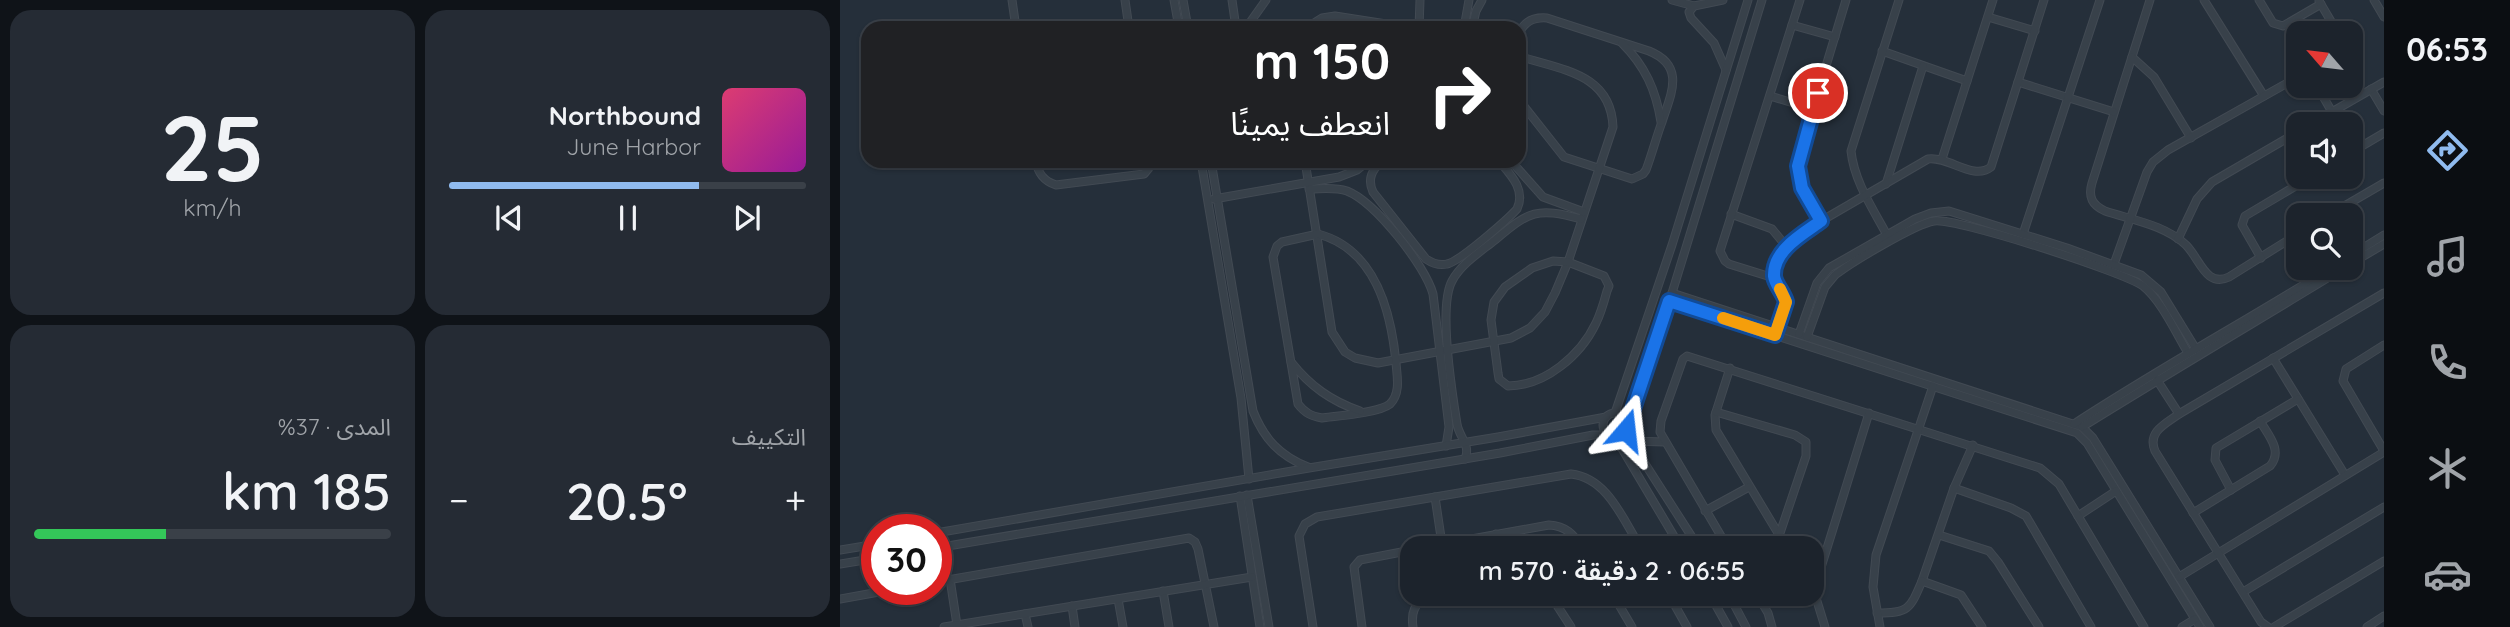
<!DOCTYPE html>
<html lang="ar">
<meta charset="utf-8">
<style>
body{margin:0;font-family:Quicksand,"Noto Sans Arabic",sans-serif;background:#252b34;color:#f1f3f6;direction:rtl;height:100vh;display:flex;flex-direction:column;font-size:26px;white-space:nowrap}
*{box-sizing:border-box;margin:0}
p{font-size:23px;color:#a0a4a9}
.icon{flex:none;width:38px;height:38px;fill:none;stroke:currentColor;stroke-width:2;stroke-linecap:round;stroke-linejoin:round}
.map{position:relative;flex:1;overflow:hidden;direction:ltr}
.details{display:flex;flex-direction:column;gap:10px;padding:10px;background:#0f1318;width:840px}
.details>*{flex:none}
.banner{position:absolute;left:21px;top:21px;width:665px;height:147px;border-radius:21px;box-shadow:0 2px 5px #0004,0 0 0 2px #3a4048;direction:rtl;background:#202124;color:#fff;overflow:hidden}
.needle{width:46px;rotate:298deg}
.controls{position:absolute;left:1446px;top:21px;display:grid;gap:14px}
.controls a{display:grid;place-items:center;width:77px;height:77px;border-radius:14px;background:#1c232c;box-shadow:0 2px 5px #0004,0 0 0 2px #3a4048;font-size:35px}
.speed{position:absolute;left:21px;top:514px;display:flex;gap:14px;font-size:35px;font-weight:700;text-align:center}
.speed>*{display:grid;place-content:center;width:91px;height:91px;border-radius:50%;background:#1c232c;box-shadow:0 2px 5px #0004,0 0 0 2px #3a4048;line-height:1}
.speed .limit{border:10px solid #d22;background:#fff;color:#111}
.pin{position:absolute;display:grid;place-items:center;width:60px;height:60px;color:#fff;margin:-30px;border:4px solid #fff;border-radius:50%;box-shadow:0 2px 7px #0007}
.me{position:absolute;width:77px;margin:-38px;rotate:17deg;stroke-linejoin:round;filter:drop-shadow(0 0 5px #0008)}
.turn{display:flex;align-items:center;gap:24px;height:147px;padding:0 21px;font-size:32px}
.turn .icon{width:91px;height:91px;stroke-width:2.5}
.turn b{display:block;font-size:49px;line-height:60px}
.big{font-size:52px;font-weight:600;line-height:1.1}
.details .tile{flex:1;display:flex;flex-direction:column;justify-content:center;gap:10px;min-width:0;padding:0 24px;border-radius:21px;background:#252b34}
.details .dial{align-items:center;gap:0}
.dial b{font-size:91px;line-height:1}
.song{display:flex;align-items:center;gap:21px}
.cover{width:84px;height:84px;border-radius:10px;background:linear-gradient(135deg,hsl(340 70% 55%),hsl(300 70% 35%))}
.played{height:7px;border-radius:4px;background:linear-gradient(90deg,#90bbef 70%,#3a4048 70%)}
.keys{display:flex;justify-content:space-around;direction:ltr}
.heat{display:flex;justify-content:space-between;align-items:center;font-size:38px;direction:ltr}
.charge{height:10px;border-radius:5px;background:linear-gradient(90deg,#34c759 37%,#3a4048 0)}
.details .tiles{flex:1;display:grid;gap:10px;grid-template-columns:repeat(2,1fr)}
.trip{position:absolute;left:560px;top:536px;width:424px;height:70px;border-radius:21px;background:#1c232c;box-shadow:0 2px 5px #0004,0 0 0 2px #3a4048;font-weight:600;line-height:70px;text-align:center;direction:rtl}
main{display:flex;flex:1;min-height:0}
.tab-bar{display:flex;flex-direction:column;width:126px;justify-content:space-around;align-items:center;background:#0b0e12;color:#a0a4a9}
.tab-bar .icon{width:49px;height:49px}
.tab-bar .active{color:#90bbef}
.tab-bar b{font-size:32px;color:#f1f3f6}
.map>svg:first-child{display:block}
.lines{fill:none;stroke-linecap:round;stroke-linejoin:round}
.minor-casing{stroke:#424a53;stroke-width:9}
.minor{stroke:#38414a;stroke-width:7}
.route-casing{stroke:#114b97;stroke-width:18}
.route{stroke:#1a73e8;stroke-width:12}
.slow{stroke:#f59e0b;stroke-width:12}
</style>
<main>
<nav class="tab-bar">
<b>06:53</b>
<svg class="icon active" aria-label="directions" viewBox="0 0 24 24"><path d="M12 3l9 9-9 9-9-9zM9 14v-3h6M13 9l2 2-2 2"/></svg>
<svg class="icon" aria-label="music" viewBox="0 0 24 24"><path d="M9 18V5l10-2v13"/><circle cx="6" cy="18" r="3"/><circle cx="16" cy="16" r="3"/></svg>
<svg class="icon" aria-label="phone" viewBox="0 0 24 24"><path d="M5 4h4l2 5-3 2q2 4 5 5l2-3 5 2v4C11 20 4 13 5 4z"/></svg>
<svg class="icon" aria-label="climate" viewBox="0 0 24 24"><path d="M12 3v18M4 7l16 10M4 17L20 7"/></svg>
<svg class="icon" aria-label="car" viewBox="0 0 24 24"><path d="M5 17H2v-5l4-1 3-4h7l3 4 3 1v5h-3M9 17h6M6 11h13"/><circle cx="7" cy="17" r="2"/><circle cx="17" cy="17" r="2"/></svg>
</nav>
<div class="map">
<svg width="1544" height="627" viewBox="0 0 1544 627">
<rect width="100%" height="100%" fill="#252f3a"/>
<g class="lines">
<defs>
<g id="minor">
<path d="M172,0L176,28"/>
<path d="M285,0L289,28"/>
<path d="M334,0L339,28"/>
<path d="M343,0L348,28"/>
<path d="M392,0L396,28"/>
<path d="M832,0L854,6"/>
<path d="M883,0L854,6L849,12L851,18L874,43L886,70"/>
<path d="M1310,0L1252,183C1248,197 1252,205 1265,211C1292,220 1325,225 1346,245C1360,259 1366,288 1389,277L1458,234"/>
<path d="M1364,0L1424,96"/>
<path d="M1419,0L1433,23L1443,26L1481,4"/>
<path d="M1534,0L1544,17"/>
<path d="M1479,1L1498,33"/>
<path d="M1148,17L1195,31"/>
<path d="M952,25L995,37"/>
<path d="M406,28L426,0"/>
<path d="M466,28L482,18L495,16L572,28"/>
<path d="M579,28L580,0"/>
<path d="M624,28L629,0"/>
<path d="M632,28L636,11L642,0"/>
<path d="M679,34C684,21 694,17 707,18L809,51C846,66 831,94 822,122C816,138 812,154 806,170L803,174L792,179L724,157L679,100"/>
<path d="M782,43C805,66 816,90 821,122"/>
<path d="M1042,51L1127,81"/>
<path d="M1292,57L1314,77L1351,138"/>
<path d="M1178,82L1274,112"/>
<path d="M1477,86L1492,112"/>
<path d="M1531,89L1544,111"/>
<path d="M930,96L973,109"/>
<path d="M1471,124L1544,82"/>
<path d="M1510,153L1544,133"/>
<path d="M1102,159L1153,0"/>
<path d="M196,161C198,174 204,181 216,185L304,174L309,168L308,161"/>
<path d="M361,161L401,398L409,479"/>
<path d="M371,161L413,411C424,439 440,456 468,467"/>
<path d="M465,161L492,332L505,352L515,358L538,363L671,338L690,328L705,312L715,293L728,262L773,127C771,73 721,70 679,56"/>
<path d="M542,161C532,170 527,179 533,192L586,259C592,263 599,266 607,264C619,262 667,220 677,209C686,190 671,175 659,161"/>
<path d="M671,161L703,197L744,212"/>
<path d="M1046,184L1083,66"/>
<path d="M469,189C482,189 495,187 507,191C535,202 585,265 593,294L609,427L606,446"/>
<path d="M374,199L499,177L517,170L528,161"/>
<path d="M891,214L932,229L946,246"/>
<path d="M1489,215L1544,183"/>
<path d="M981,221C968,199 956,181 959,155L1006,0"/>
<path d="M478,234C535,249 551,310 556,363C557,376 561,393 550,404C539,413 497,416 482,418C471,416 465,413 458,404L433,257L437,246L442,242Z"/>
<path d="M1183,234L1260,0"/>
<path d="M1047,235C1033,209 1014,181 1011,151L1059,0"/>
<path d="M1338,239L1357,199L1372,182L1458,132"/>
<path d="M1510,256L1544,235"/>
<path d="M1421,258L1402,225L1405,216L1471,177"/>
<path d="M713,261L728,262L764,276L769,286L767,291C764,302 761,313 756,323C741,355 705,386 668,386L659,379L658,373L651,320L654,302L665,287L692,268Z"/>
<path d="M1274,264L1307,172L1313,162L1328,150L1458,77"/>
<path d="M1510,264L1544,244"/>
<path d="M934,278L889,264L885,261L880,251L960,0"/>
<path d="M832,293L1242,427L1253,438L1370,627"/>
<path d="M829,301L1237,433L1247,443L1360,627"/>
<path d="M937,331L946,302L934,278L935,270L946,246L981,221L1088,159C1109,156 1133,181 1151,167L1204,0"/>
<path d="M959,334L977,283L989,268L1075,219L1091,213L1109,211L1227,248L1301,275L1321,292L1356,349"/>
<path d="M967,337L985,287L995,275C1012,262 1075,224 1094,221C1114,217 1284,272 1303,286C1321,300 1336,333 1348,353"/>
<path d="M1544,345L1506,369L1503,381L1544,451"/>
<path d="M1433,358L1505,475"/>
<path d="M451,362C470,386 491,401 520,411"/>
<path d="M890,368L875,415L876,430L947,548"/>
<path d="M1317,380L1339,414"/>
<path d="M876,412L955,435L966,442V456L939,536"/>
<circle cx="775" cy="425" r="12"/>
<path d="M775,413L832,245L908,0"/>
<path d="M787,423L832,293L922,0"/>
<path d="M1234,424C1318,369 1406,321 1491,268"/>
<path d="M1242,427C1329,373 1417,321 1504,268"/>
<path d="M786,430L800,456L859,548"/>
<path d="M775,437L841,548"/>
<path d="M791,441L825,442"/>
<path d="M625,459C631,445 619,437 617,424C612,393 598,307 612,281C621,264 640,252 655,240C689,211 697,207 741,219"/>
<path d="M1114,488L1171,508L1186,516L1251,627"/>
<path d="M1391,490L1375,460L1376,448L1458,399"/>
<path d="M407,495L429,627"/>
<path d="M400,496L420,627"/>
<path d="M595,497L602,544"/>
<path d="M865,511L909,487"/>
<path d="M1353,513L1430,466C1443,451 1429,436 1420,421"/>
<path d="M1238,516L1276,491"/>
<path d="M96,533L469,468L658,437L766,417"/>
<path d="M656,534L658,548"/>
<path d="M1099,535L1149,551L1158,562L1199,627"/>
<path d="M96,548L660,453L753,435H768"/>
<path d="M582,548L709,525C726,526 733,534 743,548"/>
<path d="M888,548L820,432L821,421L843,359L847,356L1200,468L1219,484L1304,627"/>
<path d="M0,550L37,544"/>
<path d="M0,564L37,558"/>
<path d="M1339,577L1544,452"/>
<path d="M110,579L117,625"/>
<path d="M1082,581L1114,488L1133,445"/>
<path d="M96,582L349,538L355,542L358,549L374,627"/>
<path d="M973,588L985,627"/>
<path d="M974,590L1029,413"/>
<path d="M323,591L329,627"/>
<path d="M1403,592L1544,507"/>
<path d="M709,593L731,627"/>
<path d="M772,593L792,627"/>
<path d="M828,593L847,627"/>
<path d="M869,593L888,627"/>
<path d="M888,593L906,627"/>
<path d="M916,593L928,613L932,627"/>
<path d="M0,599L50,590"/>
<path d="M278,599L283,627"/>
<path d="M780,605L798,593"/>
<path d="M232,606L235,627"/>
<path d="M1037,613C1069,613 1070,609 1082,581L1121,595L1142,627"/>
<path d="M185,614L188,627"/>
<path d="M104,627L412,577"/>
<path d="M473,627L459,536L465,524L477,517L731,474C768,478 783,520 801,548"/>
<path d="M522,627L514,567L520,560L572,550"/>
<path d="M573,627C568,594 595,597 619,593"/>
<path d="M1040,627L1033,587L1036,555L1093,386"/>
<path d="M1342,627L1355,619"/>
<path d="M1428,627L1421,622L1315,451C1307,432 1325,424 1339,414L1544,293"/>
<path d="M1434,627L1544,561"/>
<path d="M1527,627L1544,616"/>
</g>
</defs>
<!-- minor casing -->
<use href="#minor" class="minor-casing"/>
<!-- minor -->
<use href="#minor" class="minor"/>
</g>
<g class="lines">
<defs>
<path id="route" d="M786,430L829,301L935,335L946,302C944,293 935,285 934,276C933,250 963,234 981,221L962,188L958,166L978,93"/>
</defs>
<!-- route casing -->
<use href="#route" class="route-casing"/>
<!-- route -->
<use href="#route" class="route"/>
<!-- slow -->
<path class="slow" d="M883,318L935,335L946,302L940,289"/>
</g>
</svg>
<div class="controls">
<a><svg class="needle" viewBox="-14 -14 28 28"><path d="M0-13l5 13h-10z" fill="#e53935"/><path d="M0 13l5-13h-10z" fill="#a0a4a9"/></svg></a>
<a><svg class="icon" aria-label="sound" viewBox="0 0 24 24"><path d="M4 9h4l5-4v14l-5-4H4zM17 9q2 3 0 6"/></svg></a>
<a><svg class="icon" aria-label="search" viewBox="0 0 24 24"><circle cx="10" cy="10" r="6"/><path d="M15 15l6 6"/></svg></a>
</div>
<div class="speed"><div class="limit">30</div></div>
<div class="pin" style="left:978px;top:93px;background:#d93025"><svg class="icon" aria-label="arrive" viewBox="0 0 24 24"><path d="M6 21V4h12l-3 4 3 4H6"/></svg></div>
<svg class="me" style="left:786px;top:430px" viewBox="-20 -20 40 40"><path d="M0-17L14 15 0 8-14 15z" fill="#1a73e8" stroke="#fff" stroke-width="4"/></svg>
<div class="trip">06:55 · 2 دقيقة · 570 m</div>
<div class="banner">
<div class="turn"><svg class="icon" aria-label="right" viewBox="0 0 24 24"><path d="M7 20v-9h11M14 6l5 5-5 5"/></svg><div><b>150 m</b>انعطف يمينًا</div></div>
</div>
</div>
<section class="details">
<div class="tiles">
<div class="tile">
<div class="song"><i class="cover"></i><div><b>Northbound</b><p>June Harbor</p></div></div>
<div class="played"></div>
<div class="keys"><svg class="icon" aria-label="previous" viewBox="0 0 24 24"><path d="M18 5L8 12l10 7zM5 5v14"/></svg><svg class="icon" aria-label="pause" viewBox="0 0 24 24"><path d="M8 5v14M16 5v14"/></svg><svg class="icon" aria-label="next" viewBox="0 0 24 24"><path d="M6 5l10 7-10 7zM19 5v14"/></svg></div>
</div>
<div class="tile dial"><b>25</b><p>km/h</p></div>
<div class="tile"><p>التكييف</p>
<div class="heat"><a>−</a><b class="big">20.5°</b><a>+</a></div>
</div>
<div class="tile"><p>المدى · 37%</p><b class="big">185 km</b><div class="charge"></div></div>
</div>
</section>
</main>
